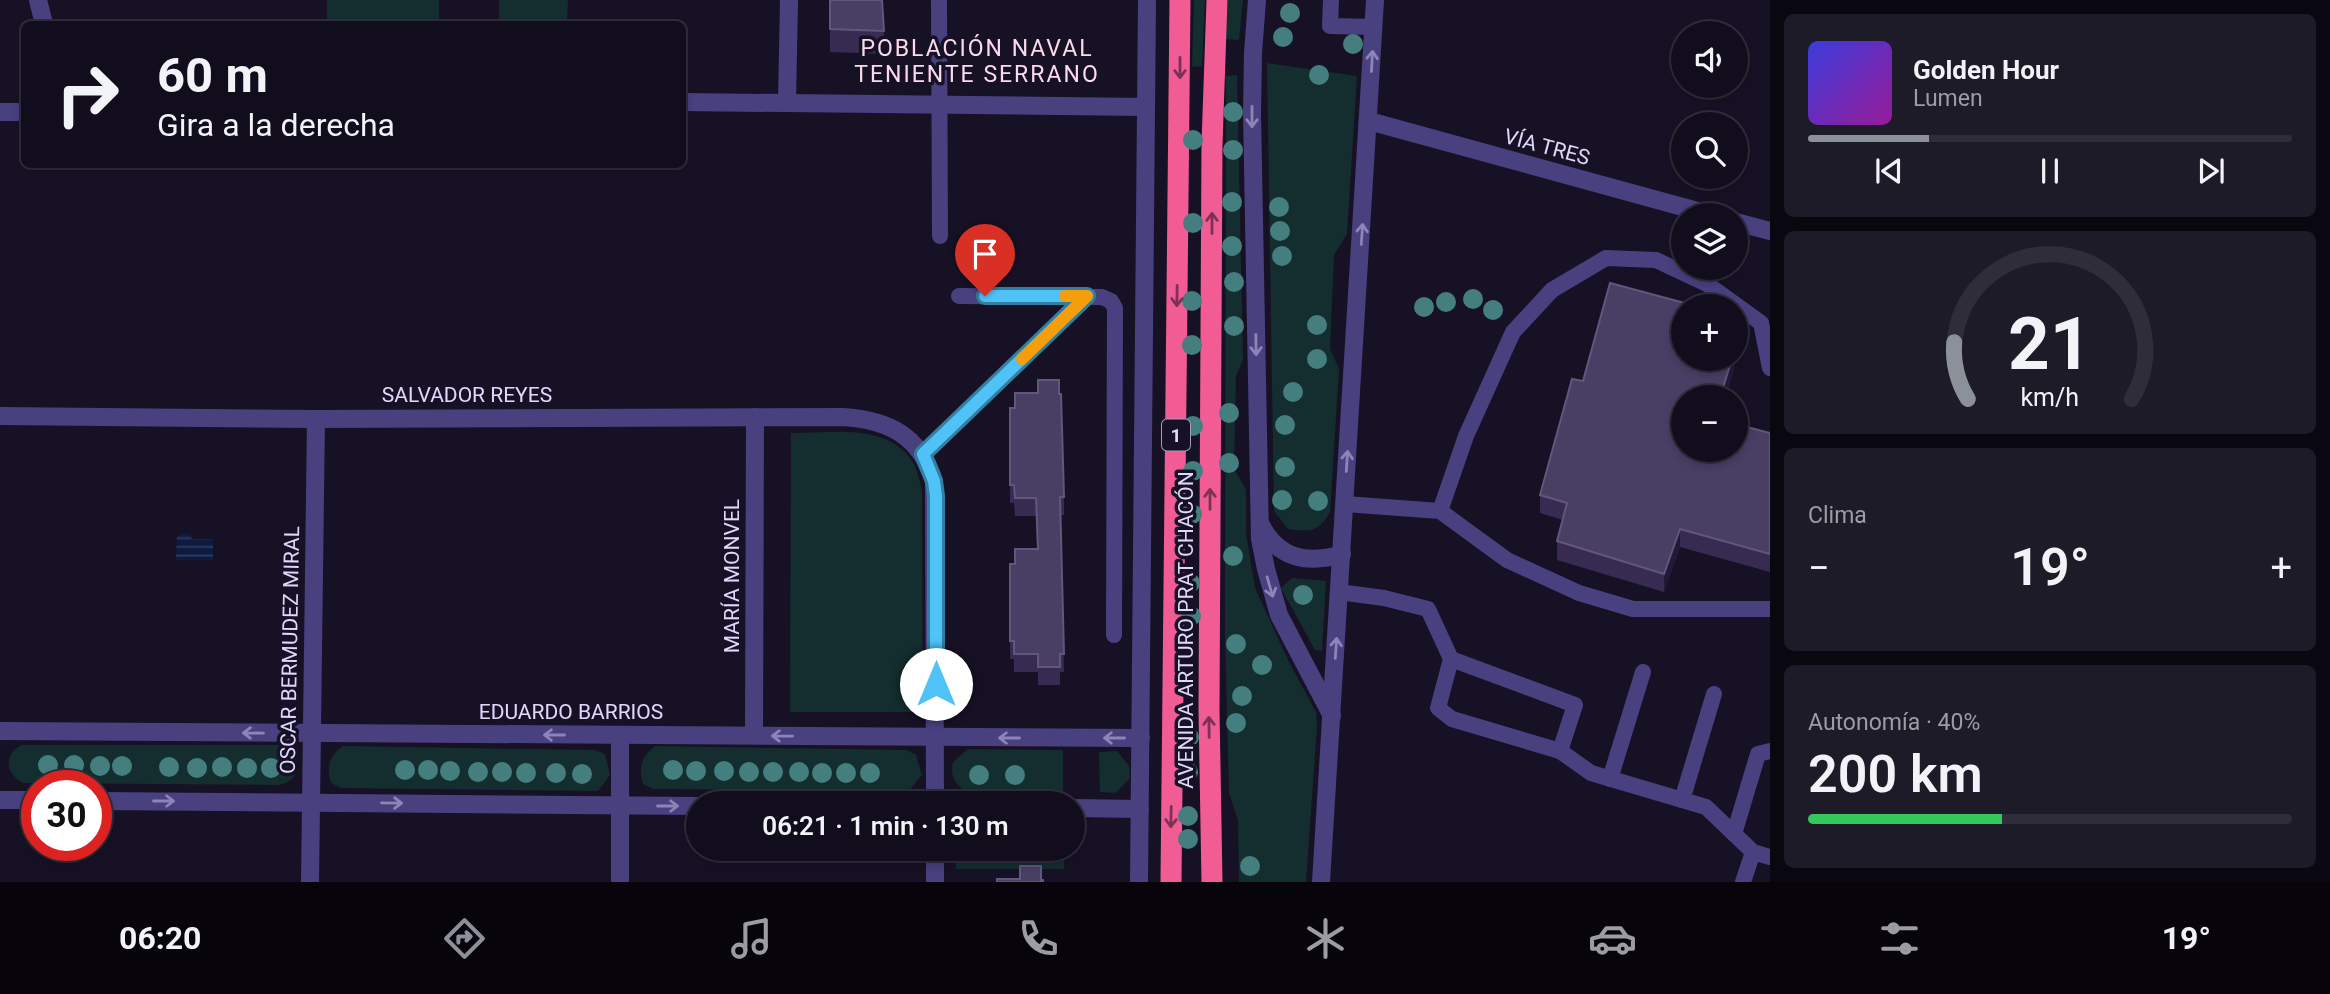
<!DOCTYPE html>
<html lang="es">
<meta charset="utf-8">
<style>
body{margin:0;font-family:Roboto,sans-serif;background:#1e1b29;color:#f1f3f6;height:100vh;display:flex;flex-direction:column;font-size:26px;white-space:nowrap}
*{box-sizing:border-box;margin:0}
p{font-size:23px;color:#9c9ca3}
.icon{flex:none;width:38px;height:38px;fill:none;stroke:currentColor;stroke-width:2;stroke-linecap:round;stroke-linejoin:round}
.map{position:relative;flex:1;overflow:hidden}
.sheet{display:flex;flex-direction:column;gap:14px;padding:14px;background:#09070f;width:560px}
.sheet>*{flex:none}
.hud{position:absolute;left:21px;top:21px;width:665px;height:147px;border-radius:10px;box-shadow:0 4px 10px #0003,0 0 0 2px #302d3b;background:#110d1c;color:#f1f3f6;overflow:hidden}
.tools{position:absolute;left:1671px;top:21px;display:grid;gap:14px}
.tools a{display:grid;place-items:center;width:77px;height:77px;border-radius:50%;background:#110d1c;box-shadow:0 4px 10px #0003,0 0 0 2px #302d3b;font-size:35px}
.speed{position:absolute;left:21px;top:770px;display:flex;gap:14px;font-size:35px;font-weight:700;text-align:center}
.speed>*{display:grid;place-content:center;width:91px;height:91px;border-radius:50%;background:#110d1c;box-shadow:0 4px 10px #0003,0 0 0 2px #302d3b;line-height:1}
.speed .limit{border:10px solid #d22;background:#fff;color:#111}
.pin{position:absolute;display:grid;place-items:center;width:60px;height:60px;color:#fff;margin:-72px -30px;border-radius:50% 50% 50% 0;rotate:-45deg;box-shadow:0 0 7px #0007}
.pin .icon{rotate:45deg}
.me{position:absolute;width:77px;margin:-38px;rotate:0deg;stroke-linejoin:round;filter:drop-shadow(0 0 5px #0008)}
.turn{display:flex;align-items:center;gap:24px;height:147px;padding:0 21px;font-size:32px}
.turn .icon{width:91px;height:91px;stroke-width:2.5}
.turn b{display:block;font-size:49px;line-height:60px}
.big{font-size:52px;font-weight:600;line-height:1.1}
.sheet .widget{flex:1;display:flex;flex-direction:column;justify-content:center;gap:10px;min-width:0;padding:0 24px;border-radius:10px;background:#1e1b29}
.sheet .dial{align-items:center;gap:0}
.dial svg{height:182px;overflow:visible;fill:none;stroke:#302d3b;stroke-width:7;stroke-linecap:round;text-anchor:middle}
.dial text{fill:#f1f3f6;stroke:none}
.song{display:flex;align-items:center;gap:21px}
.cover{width:84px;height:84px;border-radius:10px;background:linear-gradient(135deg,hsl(240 70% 55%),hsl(300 70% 35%))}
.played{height:7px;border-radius:4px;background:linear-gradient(90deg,#8c9099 25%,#302d3b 25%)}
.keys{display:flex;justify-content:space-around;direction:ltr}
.heat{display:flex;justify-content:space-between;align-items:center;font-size:38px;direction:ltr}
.charge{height:10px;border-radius:5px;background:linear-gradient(90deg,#34c759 40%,#302d3b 0)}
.trip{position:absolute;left:686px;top:791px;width:399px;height:70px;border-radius:35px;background:#110d1c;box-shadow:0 4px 10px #0003,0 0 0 2px #302d3b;font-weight:600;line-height:70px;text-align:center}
.dock{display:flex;height:112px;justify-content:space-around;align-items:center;background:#07050b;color:#9c9ca3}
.dock .icon{width:49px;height:49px}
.dock .on{color:#8c9099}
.dock b{font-size:32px;color:#f1f3f6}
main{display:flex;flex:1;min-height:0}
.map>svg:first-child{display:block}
.grass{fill:#142d2f}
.water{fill:url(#water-rules)}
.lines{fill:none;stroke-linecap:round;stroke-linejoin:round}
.lane{stroke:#494080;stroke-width:16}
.street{stroke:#494080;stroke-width:18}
.highway{stroke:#f25c94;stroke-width:21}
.tree{fill:#447e7f}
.wall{fill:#372b52}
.shaded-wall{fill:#221938}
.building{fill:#493e64;stroke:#61567c;stroke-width:2}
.oneway{stroke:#8d84b8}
.oneway2{stroke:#7a3357}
.route-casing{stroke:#337fa1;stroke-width:18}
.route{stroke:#4fc3f7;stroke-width:12}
.slow{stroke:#f59e0b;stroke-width:12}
.labels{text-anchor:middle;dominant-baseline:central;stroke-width:7;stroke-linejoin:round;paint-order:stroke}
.shield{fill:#171125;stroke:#a49cbc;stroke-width:2}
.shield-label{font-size:19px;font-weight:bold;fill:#e0d8fc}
.street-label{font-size:21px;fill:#e0d8fc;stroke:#171125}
.neighbourhood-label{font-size:23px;letter-spacing:2px;fill:#fcdaec;stroke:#171125}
</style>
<main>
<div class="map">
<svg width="1770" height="882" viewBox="0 0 1770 882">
<defs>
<pattern id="water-rules" width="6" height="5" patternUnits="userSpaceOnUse" patternTransform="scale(1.75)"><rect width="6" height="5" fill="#0e1b41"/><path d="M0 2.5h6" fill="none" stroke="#313b5d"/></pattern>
</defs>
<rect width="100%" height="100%" fill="#171125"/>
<!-- grass -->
<g class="grass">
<rect x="327" y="0" width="112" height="24"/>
<path d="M499,0H568L567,24H499Z"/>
<path d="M1194,0H1205L1202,66L1192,67Z"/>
<path d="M1228,0H1243L1239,40L1225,39Z"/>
<path d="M1267,63L1357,76L1347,234L1334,255L1330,349L1339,369L1330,512C1318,533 1310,532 1288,529L1274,511Z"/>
<path d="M1237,75L1243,360L1236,376L1234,469L1246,489V533L1255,588L1289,662L1316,712L1317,727L1306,882H1239L1238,820L1229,793L1225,637L1226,76Z"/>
<path d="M791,433C831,433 890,422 914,464C918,472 920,482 922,491L923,712H790Z"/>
<path d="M1292,578L1326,581L1322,651L1315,650L1281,588Z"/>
<path d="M22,745H278C303,750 305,780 279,785L23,783C5,774 3,754 22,745Z"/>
<path d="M343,746L595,750L605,754L610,775L598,791L341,788L331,783C326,767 329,756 343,746Z"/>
<path d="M655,746L907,750L916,755L922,775L909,791L653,789L643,784C638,767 641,757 655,746Z"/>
<path d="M968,749L1063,750V793L964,791C954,782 950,775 953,762Z"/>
<path d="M1117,751L1129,766L1130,778L1116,793L1100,792L1099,752Z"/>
<rect x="956" y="849" width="108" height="20"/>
</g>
<!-- water -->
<path class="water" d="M182,534H190L192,539H213V560H176L177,537Z"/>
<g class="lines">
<!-- lane -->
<g class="lane">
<path d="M939,0L940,236"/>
<path d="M1331,0L1330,26L1374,27"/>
<path d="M959,296L1102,297L1111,301L1115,308L1114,635"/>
<path d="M923,454L1087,296"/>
<path d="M1345,504L1440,511L1507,560L1579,593L1633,609H1770"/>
<path d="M1440,511L1466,436L1513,332L1552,290L1606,258L1656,260L1707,284L1761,323L1770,368"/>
<path d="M1339,592L1384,598L1428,609L1451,659L1575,705L1560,751L1591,773L1706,807L1753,852L1770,857"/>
<path d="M1451,659L1438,708L1452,719L1560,751"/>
<path d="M1610,779L1643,672"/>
<path d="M1682,800L1714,694"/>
<path d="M1734,834L1758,754L1770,751"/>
<path d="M1743,882L1753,852"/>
</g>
<!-- street -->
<g class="street">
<path d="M38,0L44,24"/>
<path d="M1257,0L1253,53L1252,113L1260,539L1266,569L1279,615L1332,716"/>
<path d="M682,102L1146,107"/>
<path d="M787,102L789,0"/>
<path d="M0,112H24"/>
<path d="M1369,121L1712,215"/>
<path d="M1736,222L1770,231"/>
<path d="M0,416L316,419L843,417C889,420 920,436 934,481L935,803"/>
<path d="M1260,523C1277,558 1306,565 1342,554"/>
<path d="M0,731L1141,738"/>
<path d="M620,735V882"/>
<path d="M754,735L755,417"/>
<path d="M0,800H37"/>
<path d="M96,801L698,806"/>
<path d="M1073,808L1140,809"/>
<path d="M310,882L316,419"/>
<path d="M935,882V849"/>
<path d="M1139,882L1147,0"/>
<path d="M1321,882L1375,0"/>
</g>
<!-- highway -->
<g class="highway">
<path d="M1171,882L1180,0"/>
<path d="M1212,882L1209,710L1212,144L1217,0"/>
</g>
</g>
<!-- trees -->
<g class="tree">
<circle cx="1290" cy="13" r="10"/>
<circle cx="1283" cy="37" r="10"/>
<circle cx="1353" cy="44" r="10"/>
<circle cx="1319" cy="75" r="10"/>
<circle cx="1233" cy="112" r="10"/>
<circle cx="1193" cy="140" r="10"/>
<circle cx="1233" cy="150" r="10"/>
<circle cx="1232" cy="202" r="10"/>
<circle cx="1279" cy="207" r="10"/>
<circle cx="1193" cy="223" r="10"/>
<circle cx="1280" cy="231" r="10"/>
<circle cx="1232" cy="246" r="10"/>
<circle cx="1282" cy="256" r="10"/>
<circle cx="1234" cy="282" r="10"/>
<circle cx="1473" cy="299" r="10"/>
<circle cx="1192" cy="301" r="10"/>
<circle cx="1446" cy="302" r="10"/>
<circle cx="1424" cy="307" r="10"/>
<circle cx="1493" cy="310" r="10"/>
<circle cx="1317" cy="325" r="10"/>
<circle cx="1234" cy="326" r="10"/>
<circle cx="1192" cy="345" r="10"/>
<circle cx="1317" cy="359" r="10"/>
<circle cx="1293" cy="392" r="10"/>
<circle cx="1229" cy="413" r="10"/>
<circle cx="1285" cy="425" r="10"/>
<circle cx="1193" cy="426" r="10"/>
<circle cx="1229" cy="463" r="10"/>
<circle cx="1285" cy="467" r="10"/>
<circle cx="1193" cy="471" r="10"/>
<circle cx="1282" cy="500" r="10"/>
<circle cx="1318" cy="501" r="10"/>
<circle cx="1192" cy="514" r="10"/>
<circle cx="1233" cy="556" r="10"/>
<circle cx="1190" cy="583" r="10"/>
<circle cx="1303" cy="595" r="10"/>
<circle cx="1191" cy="616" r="10"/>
<circle cx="1236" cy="644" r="10"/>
<circle cx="1262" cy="665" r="10"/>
<circle cx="1242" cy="696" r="10"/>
<circle cx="1236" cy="723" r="10"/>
<circle cx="1189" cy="737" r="10"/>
<circle cx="48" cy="765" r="10"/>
<circle cx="74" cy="765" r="10"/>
<circle cx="100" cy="766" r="10"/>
<circle cx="122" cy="766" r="10"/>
<circle cx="169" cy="767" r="10"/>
<circle cx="222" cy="767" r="10"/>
<circle cx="197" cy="768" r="10"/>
<circle cx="247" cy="768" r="10"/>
<circle cx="271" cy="768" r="10"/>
<circle cx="405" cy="770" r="10"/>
<circle cx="428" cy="770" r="10"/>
<circle cx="673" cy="770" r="10"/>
<circle cx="450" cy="771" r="10"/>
<circle cx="696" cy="771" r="10"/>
<circle cx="724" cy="771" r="10"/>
<circle cx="478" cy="772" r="10"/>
<circle cx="502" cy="772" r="10"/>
<circle cx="749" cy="772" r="10"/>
<circle cx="773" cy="772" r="10"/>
<circle cx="799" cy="772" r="10"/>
<circle cx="1188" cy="772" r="10"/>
<circle cx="526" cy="773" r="10"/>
<circle cx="556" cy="773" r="10"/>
<circle cx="822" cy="773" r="10"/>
<circle cx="846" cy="773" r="10"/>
<circle cx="870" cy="773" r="10"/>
<circle cx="582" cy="774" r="10"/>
<circle cx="979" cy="775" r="10"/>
<circle cx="1015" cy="775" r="10"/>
<circle cx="1188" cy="816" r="10"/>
<circle cx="1188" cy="839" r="10"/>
<circle cx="1250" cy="866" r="10"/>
</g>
<!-- wall -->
<g class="wall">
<path d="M830,0L884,31V54L830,52Z"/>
<path d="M1741,343L1726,397H1684V450L1770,433V572L1680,547L1664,592L1557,560V541L1563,520L1540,513V495L1583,381L1684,359Z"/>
<path d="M1059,394L1064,497V515H1061L1064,672H1060V685H1038V672H1014V659H1010V564H1015L1037,549L1036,516H1015L1014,503H1010V408H1015Z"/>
</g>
<!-- shaded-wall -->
<g class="shaded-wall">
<path d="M1741,325V343L1726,397H1720L1732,359H1736V343Z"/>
<path d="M1680,529V547L1664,592V574Z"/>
</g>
<!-- building -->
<g class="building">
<path d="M830,0H882L884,31L830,29Z"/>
<path d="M1610,283L1692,305L1684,306V359H1732L1720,397H1684V450H1736V424L1770,433V554L1680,529L1664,574L1557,541L1567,503L1540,495L1572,379L1583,381Z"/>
<path d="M1736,324L1741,325L1736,343Z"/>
<path d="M1038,380H1059V394H1061L1064,497H1060L1064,654H1060V667H1038V654H1014V641H1010V564H1015V549H1038L1036,498H1015L1014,485H1010V408H1015V393H1038Z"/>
<path d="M1020,866H1041V880H1043V882H997V879H1020Z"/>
</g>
<!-- one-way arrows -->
<defs><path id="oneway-shaft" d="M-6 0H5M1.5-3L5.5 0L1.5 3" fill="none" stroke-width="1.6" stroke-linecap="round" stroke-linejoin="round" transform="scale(1.75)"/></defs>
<g class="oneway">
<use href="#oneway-shaft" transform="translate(1372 61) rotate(-87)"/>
<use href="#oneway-shaft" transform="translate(1252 117) rotate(90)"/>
<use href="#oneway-shaft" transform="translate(1362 234) rotate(-86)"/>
<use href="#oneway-shaft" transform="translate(1256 345) rotate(89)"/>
<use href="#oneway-shaft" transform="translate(1347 461) rotate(-86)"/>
<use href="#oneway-shaft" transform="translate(1270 587) rotate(74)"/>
<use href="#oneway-shaft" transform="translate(1336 648) rotate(-86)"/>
<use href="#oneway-shaft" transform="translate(253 733) rotate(-179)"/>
<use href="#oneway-shaft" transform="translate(554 735) rotate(-180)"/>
<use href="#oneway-shaft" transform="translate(782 736) rotate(-179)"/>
<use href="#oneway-shaft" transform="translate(1009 738) rotate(-180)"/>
<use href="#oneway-shaft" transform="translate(1114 738) rotate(-180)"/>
<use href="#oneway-shaft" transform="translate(164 801)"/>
<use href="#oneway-shaft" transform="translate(392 803) rotate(1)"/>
<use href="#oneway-shaft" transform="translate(668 806)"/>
</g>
<g class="oneway2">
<use href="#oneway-shaft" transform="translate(1180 68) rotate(90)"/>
<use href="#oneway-shaft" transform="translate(1212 223) rotate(-90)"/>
<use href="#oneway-shaft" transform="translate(1177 296) rotate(91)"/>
<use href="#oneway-shaft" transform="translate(1210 499) rotate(-90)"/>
<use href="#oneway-shaft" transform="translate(1209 727) rotate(-91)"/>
<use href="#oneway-shaft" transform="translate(1171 817) rotate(91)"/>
</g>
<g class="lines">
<defs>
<path id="route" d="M936,684V496L934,481L923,454L1087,296H985"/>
</defs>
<!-- route casing -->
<use href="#route" class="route-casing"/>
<!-- route -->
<use href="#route" class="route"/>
<!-- slow -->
<path class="slow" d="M1022,359L1087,296H1065"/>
</g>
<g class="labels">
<!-- shield labels -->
<rect class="shield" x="1162" y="419.5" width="28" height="31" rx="5"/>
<g class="shield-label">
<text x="1176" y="435">1</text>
</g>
<!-- street labels -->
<g class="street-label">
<text transform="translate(1547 147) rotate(15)">VÍA TRES</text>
<text x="467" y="395">SALVADOR REYES</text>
<text transform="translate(732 576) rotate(-90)">MARÍA MONVEL</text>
<text transform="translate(1186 630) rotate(-90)">AVENIDA ARTURO PRAT CHACÓN</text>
<text transform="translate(290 650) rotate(-89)">OSCAR BERMUDEZ MIRAL</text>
<text x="571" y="712">EDUARDO BARRIOS</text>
</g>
<!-- neighbourhood labels -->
<g class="neighbourhood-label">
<text x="977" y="48">POBLACIÓN NAVAL<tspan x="977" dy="26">TENIENTE SERRANO</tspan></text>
</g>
</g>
</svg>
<div class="tools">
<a><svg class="icon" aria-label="sound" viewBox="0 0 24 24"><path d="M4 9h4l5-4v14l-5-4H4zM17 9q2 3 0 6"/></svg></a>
<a><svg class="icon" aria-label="search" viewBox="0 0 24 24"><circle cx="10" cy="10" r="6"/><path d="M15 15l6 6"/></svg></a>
<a><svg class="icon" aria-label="layers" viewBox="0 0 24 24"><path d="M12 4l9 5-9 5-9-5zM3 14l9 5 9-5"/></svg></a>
<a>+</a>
<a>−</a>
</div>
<div class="speed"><div class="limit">30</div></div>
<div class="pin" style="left:985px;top:296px;background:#d93025"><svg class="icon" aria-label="arrive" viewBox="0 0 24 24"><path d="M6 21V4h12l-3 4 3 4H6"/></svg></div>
<svg class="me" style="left:936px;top:684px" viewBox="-20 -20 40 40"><circle r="19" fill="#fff"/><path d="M0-13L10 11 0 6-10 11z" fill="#4fc3f7"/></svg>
<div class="trip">06:21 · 1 min · 130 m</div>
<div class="hud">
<div class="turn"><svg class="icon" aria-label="right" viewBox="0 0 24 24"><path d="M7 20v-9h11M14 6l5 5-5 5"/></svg><div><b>60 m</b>Gira a la derecha</div></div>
</div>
</div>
<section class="sheet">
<div class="widget">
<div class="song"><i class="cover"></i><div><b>Golden Hour</b><p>Lumen</p></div></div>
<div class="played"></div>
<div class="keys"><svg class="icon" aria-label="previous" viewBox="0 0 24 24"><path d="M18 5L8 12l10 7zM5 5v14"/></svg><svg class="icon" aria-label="pause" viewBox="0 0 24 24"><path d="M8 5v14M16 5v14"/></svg><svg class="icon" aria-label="next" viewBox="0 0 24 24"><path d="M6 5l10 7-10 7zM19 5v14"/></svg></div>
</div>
<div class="widget dial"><svg viewBox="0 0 100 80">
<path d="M14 69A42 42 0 1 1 86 69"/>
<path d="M14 69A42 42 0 0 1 8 44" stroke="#8c9099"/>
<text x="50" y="56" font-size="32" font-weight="700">21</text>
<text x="50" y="72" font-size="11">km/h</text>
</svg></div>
<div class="widget"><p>Clima</p>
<div class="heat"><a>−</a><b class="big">19°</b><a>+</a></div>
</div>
<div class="widget"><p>Autonomía · 40%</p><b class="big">200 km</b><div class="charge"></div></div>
</section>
</main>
<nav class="dock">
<b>06:20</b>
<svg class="icon on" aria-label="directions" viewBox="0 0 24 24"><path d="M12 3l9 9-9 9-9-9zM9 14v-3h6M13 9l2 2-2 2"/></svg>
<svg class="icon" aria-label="music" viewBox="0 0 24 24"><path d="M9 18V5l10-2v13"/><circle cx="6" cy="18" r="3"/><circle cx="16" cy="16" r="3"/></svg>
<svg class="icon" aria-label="phone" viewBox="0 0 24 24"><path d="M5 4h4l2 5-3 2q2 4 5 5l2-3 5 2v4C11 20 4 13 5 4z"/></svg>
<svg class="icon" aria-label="climate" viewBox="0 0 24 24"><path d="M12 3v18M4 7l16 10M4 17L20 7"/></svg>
<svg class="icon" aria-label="car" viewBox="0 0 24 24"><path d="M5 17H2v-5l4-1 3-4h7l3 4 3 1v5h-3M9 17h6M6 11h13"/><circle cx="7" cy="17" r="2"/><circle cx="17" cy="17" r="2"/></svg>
<svg class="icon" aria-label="filters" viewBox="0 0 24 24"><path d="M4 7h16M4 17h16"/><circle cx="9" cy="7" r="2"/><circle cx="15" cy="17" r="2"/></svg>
<b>19°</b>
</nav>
